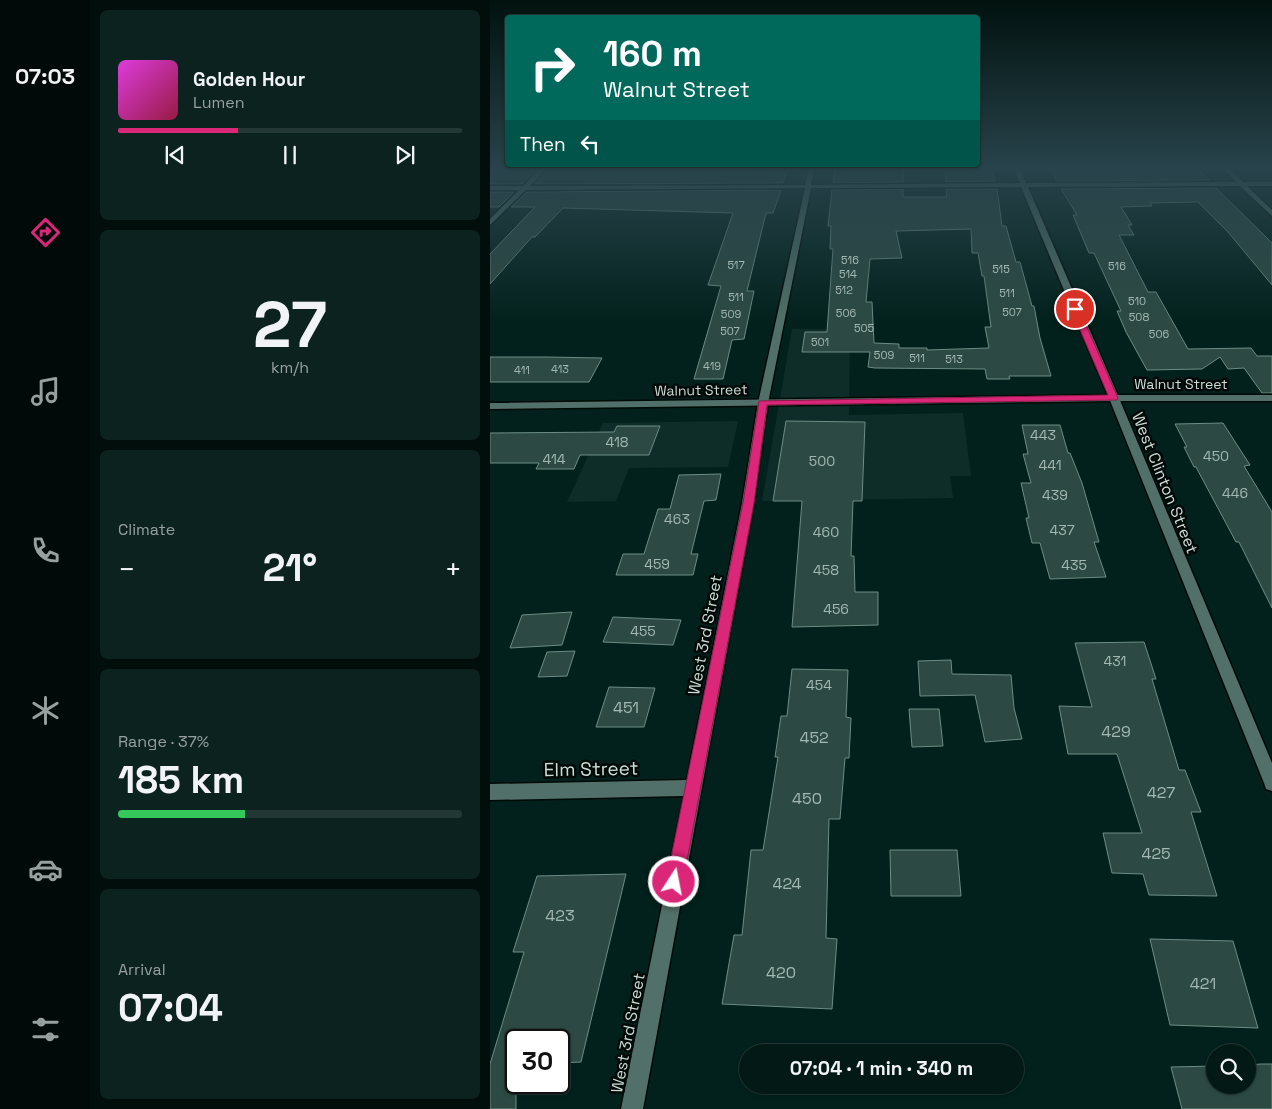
<!DOCTYPE html>
<meta charset="utf-8">
<style>
body{margin:0;font-family:"Space Grotesk",sans-serif;background:#0c221e;color:#f1f3f6;height:100vh;display:flex;flex-direction:column;font-size:19px;white-space:nowrap}
*{box-sizing:border-box;margin:0}
p{font-size:16px;color:#96a0a0}
.icon{flex:none;width:28px;height:28px;fill:none;stroke:currentColor;stroke-width:2;stroke-linecap:round;stroke-linejoin:round}
.map{position:relative;flex:1;overflow:hidden}
.details{display:flex;flex-direction:column;gap:10px;padding:10px;background:#010e0c;width:400px}
.details>*{flex:none}
.top-card{position:absolute;left:15px;top:15px;width:475px;height:152px;border-radius:5px;box-shadow:0 1px 4px #0004,0 0 0 1px #233834;background:#00695c;color:#fff;overflow:hidden}
.tools{position:absolute;left:716px;top:1044px;display:grid;gap:10px}
.tools a{display:grid;place-items:center;width:50px;height:50px;border-radius:50%;background:#021915;box-shadow:0 1px 4px #0004,0 0 0 1px #233834;font-size:25px}
.speed{position:absolute;left:15px;top:1029px;display:flex;gap:10px;font-size:25px;font-weight:700;text-align:center}
.speed>*{display:grid;place-content:center;width:65px;height:65px;border-radius:50%;background:#021915;box-shadow:0 1px 4px #0004,0 0 0 1px #233834;line-height:1}
.speed .limit{border:2px solid #111;border-radius:8px;background:#fff;color:#111}
.pin{position:absolute;display:grid;place-items:center;width:42px;height:42px;color:#fff;margin:-21px;border:2px solid #fff;border-radius:50%;box-shadow:0 1px 5px #0007}
.me{position:absolute;width:55px;margin:-28px;rotate:11deg;stroke-linejoin:round;filter:drop-shadow(0 0 4px #0008)}
.turn{display:flex;align-items:center;gap:18px;height:105px;padding:0 15px;font-size:22px}
.turn .icon{width:65px;height:65px;stroke-width:2.5}
.turn b{display:block;font-size:35px;line-height:42px}
.then{display:flex;align-items:center;height:48px;padding:0 15px;background:#0003;gap:10px;font-size:19px}
.big{font-size:38px;font-weight:700;line-height:1.1}
.details .widget{flex:1;display:flex;flex-direction:column;justify-content:center;gap:8px;min-width:0;padding:0 18px;border-radius:8px;background:#0c221e}
.details .dial{align-items:center;gap:0}
.dial b{font-size:65px;line-height:1}
.song{display:flex;align-items:center;gap:15px}
.cover{width:60px;height:60px;border-radius:8px;background:linear-gradient(135deg,hsl(300 70% 55%),hsl(340 70% 35%))}
.played{height:5px;border-radius:2px;background:linear-gradient(90deg,#db2777 35%,#233834 35%)}
.keys{display:flex;justify-content:space-around;direction:ltr}
.heat{display:flex;justify-content:space-between;align-items:center;font-size:28px;direction:ltr}
.charge{height:8px;border-radius:4px;background:linear-gradient(90deg,#34c759 37%,#233834 0)}
.trip{position:absolute;left:249px;top:1044px;width:285px;height:50px;border-radius:25px;background:#021915;box-shadow:0 1px 4px #0004,0 0 0 1px #233834;font-weight:700;line-height:50px;text-align:center}
main{display:flex;flex:1;min-height:0}
.dock{display:flex;flex-direction:column;width:90px;justify-content:space-around;align-items:center;background:#010a08;color:#96a0a0}
.dock .icon{width:35px;height:35px}
.dock .selected{color:#db2777}
.dock b{font-size:22px;color:#f1f3f6}
.map>svg:first-child{display:block}
.built{fill:#0e2d28}
.building{fill:#2c4a43;stroke:#6c8d85;fill-rule:evenodd}
.lines{fill:none;stroke-linecap:round;stroke-linejoin:round}
.minor-casing{stroke:#000a06;stroke-width:3}
.tertiary-casing{stroke:#000a06;stroke-width:3}
.minor{fill:#517069;fill-rule:evenodd}
.tertiary{fill:#517069;fill-rule:evenodd}
.route{fill:#db2777;stroke:#8e194d}
.labels{text-anchor:middle;dominant-baseline:central;stroke-width:5;stroke-linejoin:round;paint-order:stroke}
.far-number-label{font-size:11px;fill:#a3b8b2}
.far-street-label{font-size:14px;fill:#cbdcd7;stroke:#010906}
.number-label{font-size:14px;fill:#a3b8b2}
.street-label{font-size:16px;fill:#cbdcd7;stroke:#010906}
.near-number-label{font-size:16px;fill:#a3b8b2}
.near-street-label{font-size:19px;fill:#cbdcd7;stroke:#010906}
</style>
<main>
<nav class="dock">
<b>07:03</b>
<svg class="icon selected" aria-label="directions" viewBox="0 0 24 24"><path d="M12 3l9 9-9 9-9-9zM9 14v-3h6M13 9l2 2-2 2"/></svg>
<svg class="icon" aria-label="music" viewBox="0 0 24 24"><path d="M9 18V5l10-2v13"/><circle cx="6" cy="18" r="3"/><circle cx="16" cy="16" r="3"/></svg>
<svg class="icon" aria-label="phone" viewBox="0 0 24 24"><path d="M5 4h4l2 5-3 2q2 4 5 5l2-3 5 2v4C11 20 4 13 5 4z"/></svg>
<svg class="icon" aria-label="climate" viewBox="0 0 24 24"><path d="M12 3v18M4 7l16 10M4 17L20 7"/></svg>
<svg class="icon" aria-label="car" viewBox="0 0 24 24"><path d="M5 17H2v-5l4-1 3-4h7l3 4 3 1v5h-3M9 17h6M6 11h13"/><circle cx="7" cy="17" r="2"/><circle cx="17" cy="17" r="2"/></svg>
<svg class="icon" aria-label="filters" viewBox="0 0 24 24"><path d="M4 7h16M4 17h16"/><circle cx="9" cy="7" r="2"/><circle cx="15" cy="17" r="2"/></svg>
</nav>
<section class="details">
<div class="widget">
<div class="song"><i class="cover"></i><div><b>Golden Hour</b><p>Lumen</p></div></div>
<div class="played"></div>
<div class="keys"><svg class="icon" aria-label="previous" viewBox="0 0 24 24"><path d="M18 5L8 12l10 7zM5 5v14"/></svg><svg class="icon" aria-label="pause" viewBox="0 0 24 24"><path d="M8 5v14M16 5v14"/></svg><svg class="icon" aria-label="next" viewBox="0 0 24 24"><path d="M6 5l10 7-10 7zM19 5v14"/></svg></div>
</div>
<div class="widget dial"><b>27</b><p>km/h</p></div>
<div class="widget"><p>Climate</p>
<div class="heat"><a>−</a><b class="big">21°</b><a>+</a></div>
</div>
<div class="widget"><p>Range · 37%</p><b class="big">185 km</b><div class="charge"></div></div>
<div class="widget"><p>Arrival</p><b class="big">07:04</b></div>
</section>
<div class="map">
<svg width="782" height="1109" viewBox="0 0 782 1109">
<rect width="100%" height="100%" fill="#02211c"/>
<!-- built -->
<g class="built">
<path d="M302,329H360L359,415L473,413L481,476H460L463,498L272,501Z"/>
<path d="M248,421L238,467L139,468L126,501L77,502L113,423Z"/>
</g>
<!-- building -->
<g class="building">
<path d="M118,167H298L293,183L44,184L59,169Z"/>
<path d="M345,167H414L413,182L343,183Z"/>
<path d="M454,167H501L505,181L456,182Z"/>
<path d="M560,167L646,170L706,167L719,180L567,181Z"/>
<path d="M0,169H47L32,184H0Z"/>
<path d="M726,188L782,243V285L738,232L708,202L660,203L662,206L631,207L642,225H638L644,235H629L658,292H666L698,349L761,348L767,356H782V393H772L754,368L738,369L730,357L712,369L657,370L636,332L627,311H631L604,253H599L583,215H587L571,189Z"/>
<path d="M413,189V197H457L456,189H507L512,226H516L526,262H530L542,306H544L550,338L561,376H519L520,379H497L495,369L385,368L378,367L380,352H312L315,332H337L343,249H340L341,226H338L342,190ZM481,229L482,253H488L492,276H494L501,327H495L499,348L437,350V348H409V344L384,343L382,302H376L380,259L412,258L406,231Z"/>
<path d="M291,190L283,213H276L257,291H264L254,339L242,340L233,379H204L231,286L218,285L243,213L73,208L45,237H42L0,284V254L45,207H21L37,192Z"/>
<path d="M0,192H24L9,207H0Z"/>
<path d="M0,357H56L112,358L99,382H0Z"/>
<path d="M296,421L375,422L372,501H363L361,556H364L365,592H388V625L302,627L312,501H283Z"/>
<path d="M733,423L760,465L754,466L782,512V608L749,542H746L706,467H704L694,447H697L685,424Z"/>
<path d="M532,425H570L578,453H580L592,483L609,542H604L616,577L560,579L550,543H542L536,518H539L531,483H541L533,454H538Z"/>
<path d="M127,426H170L159,455H90L84,469H46L49,463H0V433L124,432Z"/>
<path d="M231,474L226,500L214,501L201,554H208L203,575H126L133,554H154L168,509H180L189,475Z"/>
<path d="M82,612L72,645L20,648L32,615Z"/>
<path d="M123,617L191,620L183,645L113,642Z"/>
<path d="M654,642L666,679H662L689,770H695L711,812H701L727,896L659,895L653,874L622,873L613,833H652L627,754H578L569,706L602,707L585,643Z"/>
<path d="M85,651L77,676L48,677L57,652Z"/>
<path d="M461,660L462,674L521,675L524,708L532,739L495,742L485,695L430,696L428,661Z"/>
<path d="M302,669L358,670L356,717L361,718L359,758H355L350,819H339L336,938L347,939L342,1009L232,1004L244,935H252L261,850H273L288,757H285L291,716H297Z"/>
<path d="M119,687L165,688L154,727H106Z"/>
<path d="M419,709H449L453,746L422,747Z"/>
<path d="M400,850H467L471,896H401Z"/>
<path d="M136,874L91,1062L69,1063V1040H26V1109H0V1064L34,952H23L47,876Z"/>
<path d="M660,939L743,941L768,1028L680,1025Z"/>
<path d="M771,1064H782V1109H692L681,1067L725,1066V1085H758V1065Z"/>
</g>
<g class="lines">
<defs>
<path id="minor" d="M51,167H58L40,186L315,185L319,167H325L321,185L530,183L523,167H529L536,183L746,182L731,167H738L753,182H782V186H757L782,210V216L750,186L538,187L629,398L782,763V791L776,789L774,783L619,398L531,187L321,188L278,403L264,503L153,1109H131L194,796L0,800V784L197,780L252,503L268,403L315,188L36,190L0,225V219L29,190H0V186H33Z"/>
<path id="tertiary" d="M624,395H782V401H624L0,409V403Z"/>
</defs>
<!-- minor casing -->
<use href="#minor" class="minor-casing"/>
<!-- tertiary casing -->
<use href="#tertiary" class="tertiary-casing"/>
<!-- minor -->
<use href="#minor" class="minor"/>
<!-- tertiary -->
<use href="#tertiary" class="tertiary"/>
</g>
<!-- sky -->
<linearGradient id="sky" x2="0" y2="1"><stop stop-color="#01120f"/><stop offset="0.52" stop-color="#28434b"/><stop offset="1" stop-color="#28434b" stop-opacity="0"/></linearGradient>
<rect width="782" height="323" fill="url(#sky)"/>
<!-- route -->
<path class="route" d="M585,307L589,309L628,398L627,400L277,405L264,503L193,882L190,888L184,891L179,888L176,882L253,503L269,401L618,395L581,309Z"/>
<g class="labels">
<!-- far-number labels -->
<g class="far-number-label">
<text x="360" y="260">516</text>
<text x="246" y="265">517</text>
<text x="627" y="266">516</text>
<text x="511" y="269">515</text>
<text x="358" y="274">514</text>
<text x="354" y="290">512</text>
<text x="517" y="293">511</text>
<text x="246" y="297">511</text>
<text x="647" y="301">510</text>
<text x="522" y="312">507</text>
<text x="356" y="313">506</text>
<text x="241" y="314">509</text>
<text x="649" y="317">508</text>
<text x="374" y="328">505</text>
<text x="240" y="331">507</text>
<text x="669" y="334">506</text>
<text x="330" y="342">501</text>
<text x="394" y="355">509</text>
<text x="427" y="358">511</text>
<text x="464" y="359">513</text>
<text x="222" y="366">419</text>
<text x="70" y="369">413</text>
<text x="32" y="370">411</text>
</g>
<!-- far-street labels -->
<g class="far-street-label">
<text x="691" y="384">Walnut Street</text>
<text transform="translate(211 390) rotate(-1)">Walnut Street</text>
</g>
<!-- number labels -->
<g class="number-label">
<text x="553" y="435">443</text>
<text x="127" y="442">418</text>
<text x="726" y="456">450</text>
<text x="64" y="459">414</text>
<text x="332" y="461">500</text>
<text x="560" y="465">441</text>
<text x="745" y="493">446</text>
<text x="565" y="495">439</text>
<text x="187" y="519">463</text>
<text x="572" y="530">437</text>
<text x="336" y="532">460</text>
<text x="167" y="564">459</text>
<text x="584" y="565">435</text>
<text x="336" y="570">458</text>
<text x="346" y="609">456</text>
<text x="153" y="631">455</text>
<text x="625" y="661">431</text>
<text x="329" y="685">454</text>
</g>
<!-- street labels -->
<g class="street-label">
<text transform="translate(675 483) rotate(68)">West Clinton Street</text>
<text transform="translate(215 635) rotate(-79)">West 3rd Street</text>
<text transform="translate(138 1033) rotate(-79)">West 3rd Street</text>
</g>
<!-- near-number labels -->
<g class="near-number-label">
<text x="136" y="707">451</text>
<text x="626" y="731">429</text>
<text x="324" y="737">452</text>
<text x="671" y="792">427</text>
<text x="317" y="798">450</text>
<text x="666" y="853">425</text>
<text x="297" y="883">424</text>
<text x="70" y="915">423</text>
<text x="291" y="972">420</text>
<text x="713" y="983">421</text>
</g>
<!-- near-street labels -->
<g class="near-street-label">
<text transform="translate(101 769) rotate(-1)">Elm Street</text>
</g>
</g>
</svg>
<div class="tools">
<a><svg class="icon" aria-label="search" viewBox="0 0 24 24"><circle cx="10" cy="10" r="6"/><path d="M15 15l6 6"/></svg></a>
</div>
<div class="speed"><div class="limit">30</div></div>
<div class="pin" style="left:585px;top:309px;background:#d93025"><svg class="icon" aria-label="arrive" viewBox="0 0 24 24"><path d="M6 21V4h12l-3 4 3 4H6"/></svg></div>
<svg class="me" style="left:184px;top:882px" viewBox="-20 -20 40 40"><circle r="17" fill="#db2777" stroke="#fff" stroke-width="3"/><path d="M0-11L8 9 0 5-8 9z" fill="#fff"/></svg>
<div class="trip">07:04 · 1 min · 340 m</div>
<div class="top-card">
<div class="turn"><svg class="icon" aria-label="right" viewBox="0 0 24 24"><path d="M7 20v-9h11M14 6l5 5-5 5"/></svg><div><b>160 m</b>Walnut Street</div></div>
<div class="then">Then<svg class="icon" aria-label="left" viewBox="0 0 24 24"><path d="M17 20v-9H6M10 6l-5 5 5 5"/></svg></div>
</div>
</div>
</main>
